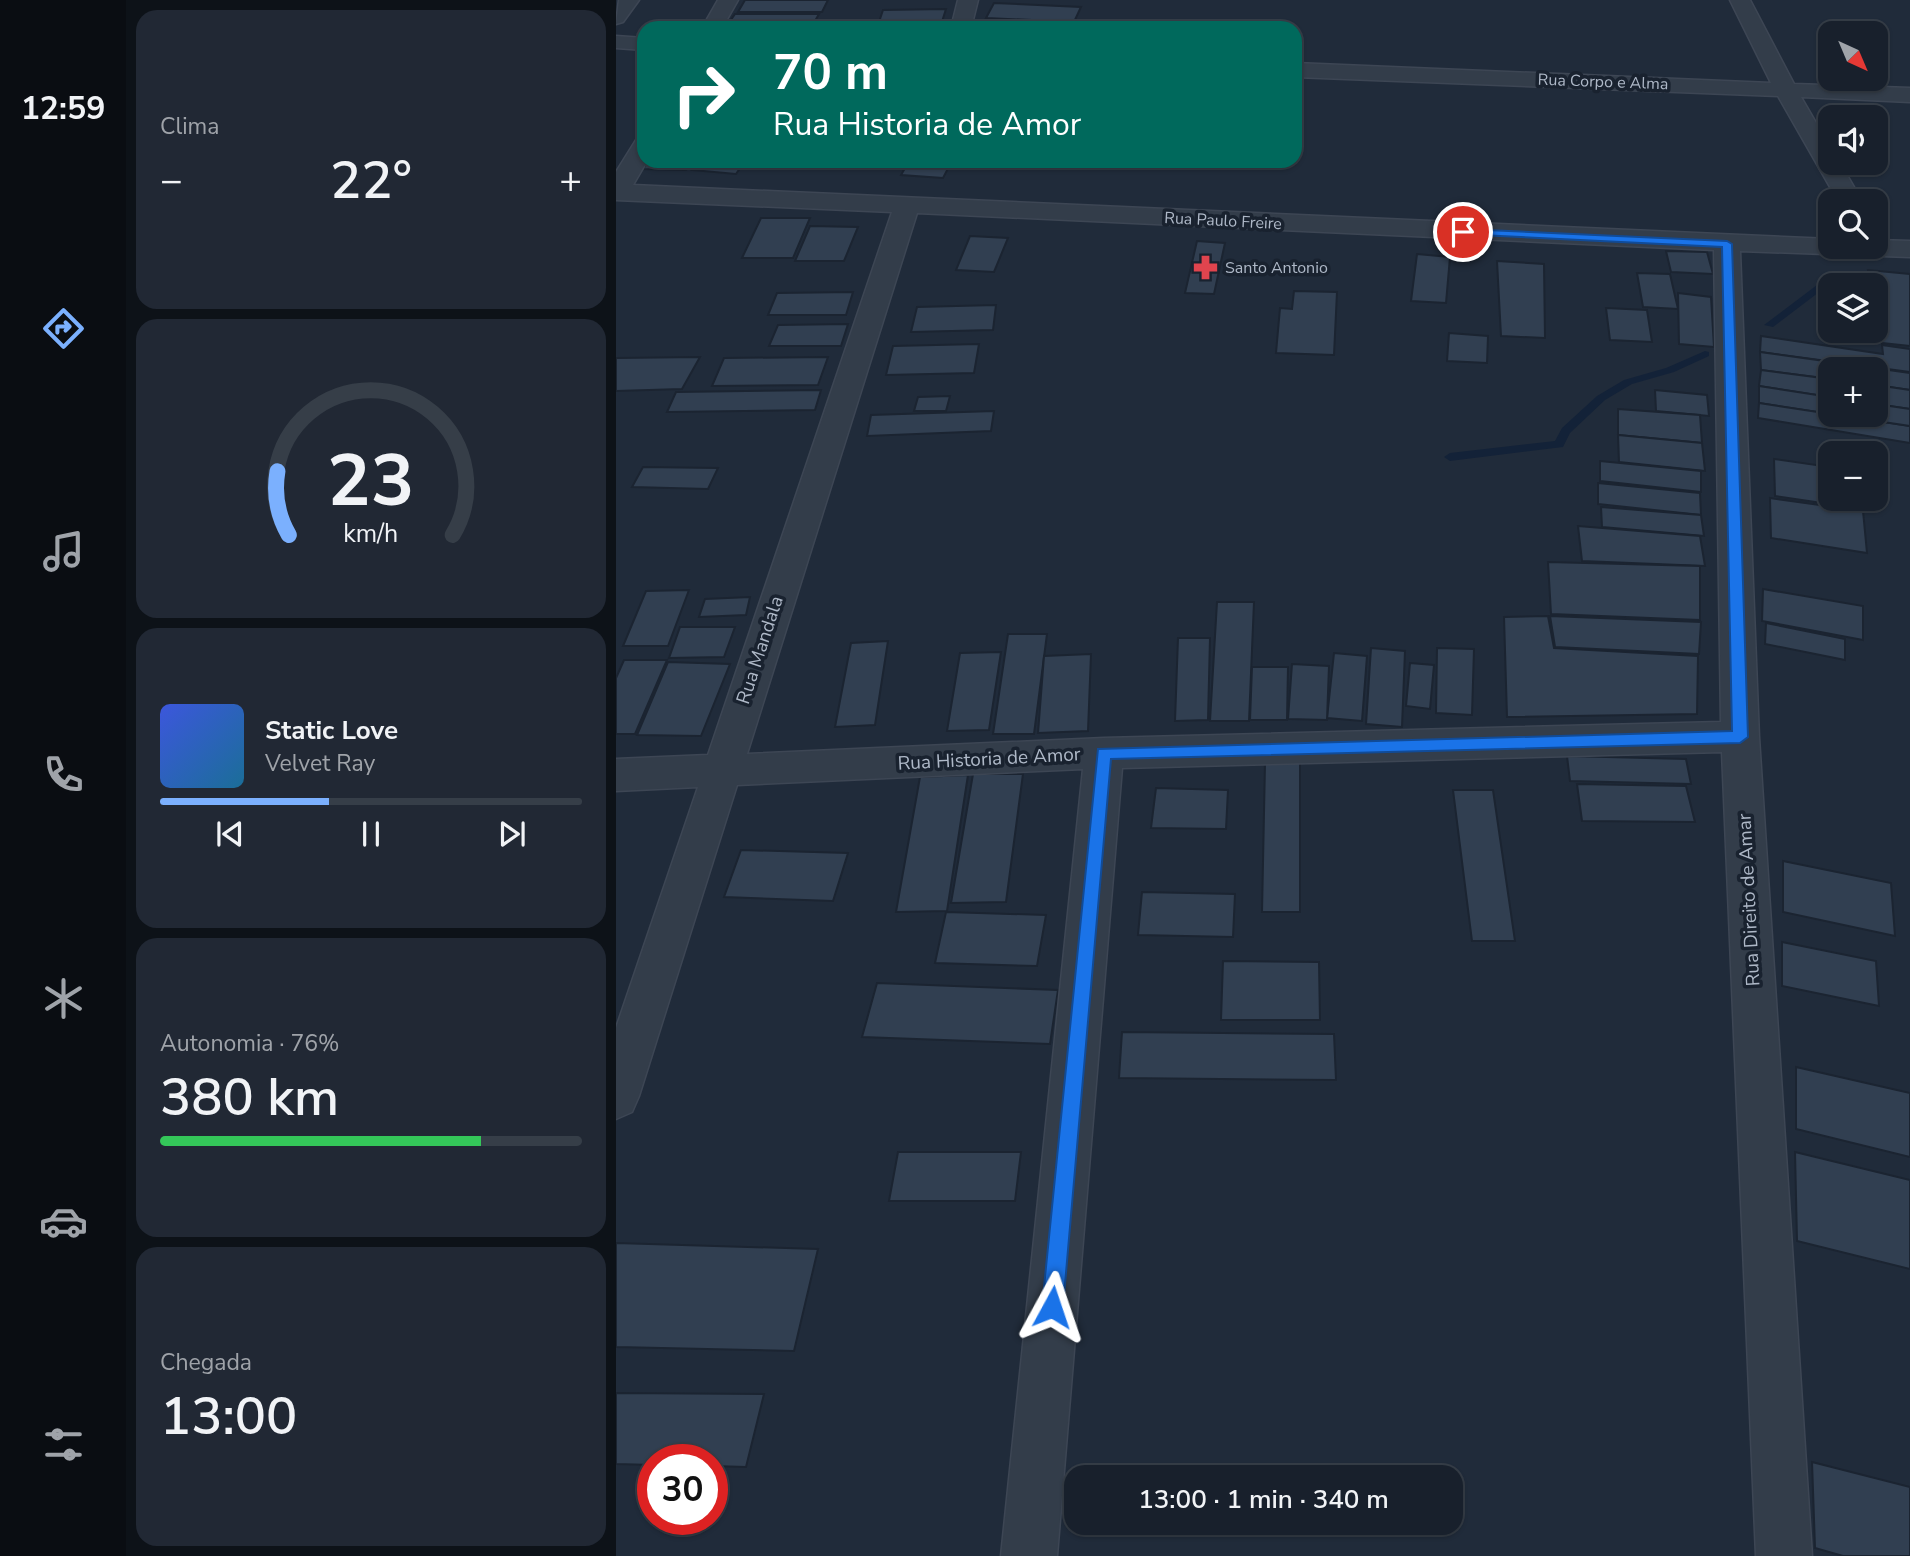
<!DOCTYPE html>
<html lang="pt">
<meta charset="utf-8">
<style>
body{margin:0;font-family:"Nunito Sans",sans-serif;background:#212834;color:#f1f3f6;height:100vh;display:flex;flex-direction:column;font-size:26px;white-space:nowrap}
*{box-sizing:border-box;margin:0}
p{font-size:23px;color:#9fa3a9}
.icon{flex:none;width:38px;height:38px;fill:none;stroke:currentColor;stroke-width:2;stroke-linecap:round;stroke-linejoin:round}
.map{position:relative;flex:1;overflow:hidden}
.side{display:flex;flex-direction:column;gap:10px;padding:10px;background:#0d1218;width:490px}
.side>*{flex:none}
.hud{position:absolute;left:21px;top:21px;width:665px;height:147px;border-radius:21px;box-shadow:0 2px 5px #0004,0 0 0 2px #363e48;background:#00695c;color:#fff;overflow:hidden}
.needle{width:46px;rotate:136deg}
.fabs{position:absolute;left:1202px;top:21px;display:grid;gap:14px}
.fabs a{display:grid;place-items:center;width:70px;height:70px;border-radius:14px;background:#18202c;box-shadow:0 2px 5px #0004,0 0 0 2px #363e48;font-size:35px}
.speed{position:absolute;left:21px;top:1444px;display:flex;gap:14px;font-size:35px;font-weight:700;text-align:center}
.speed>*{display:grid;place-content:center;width:91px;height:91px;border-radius:50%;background:#18202c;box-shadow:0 2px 5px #0004,0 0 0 2px #363e48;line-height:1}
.speed .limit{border:10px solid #d22;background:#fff;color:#111}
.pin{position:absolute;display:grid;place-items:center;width:60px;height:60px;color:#fff;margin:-30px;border:4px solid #fff;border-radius:50%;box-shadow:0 2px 7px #0007}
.me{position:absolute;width:77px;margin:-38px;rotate:5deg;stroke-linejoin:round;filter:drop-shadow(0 0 5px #0008)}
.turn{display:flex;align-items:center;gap:24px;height:147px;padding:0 21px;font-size:32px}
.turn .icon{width:91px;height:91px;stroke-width:2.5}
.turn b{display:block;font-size:49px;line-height:60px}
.big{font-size:52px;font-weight:600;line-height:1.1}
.side .widget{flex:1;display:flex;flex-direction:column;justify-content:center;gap:10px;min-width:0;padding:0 24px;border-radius:21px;background:#212834}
.side .dial{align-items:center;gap:0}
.dial svg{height:182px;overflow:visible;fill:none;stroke:#363e48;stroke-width:7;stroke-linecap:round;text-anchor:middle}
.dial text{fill:#f1f3f6;stroke:none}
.song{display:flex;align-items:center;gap:21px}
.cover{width:84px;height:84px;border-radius:10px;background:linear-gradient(135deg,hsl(230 70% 55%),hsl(200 70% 35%))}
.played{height:7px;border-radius:4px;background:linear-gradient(90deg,#7bb0fe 40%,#363e48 40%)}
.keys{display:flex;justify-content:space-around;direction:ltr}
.heat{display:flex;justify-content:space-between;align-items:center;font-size:38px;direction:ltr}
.charge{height:10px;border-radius:5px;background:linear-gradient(90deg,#34c759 76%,#363e48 0)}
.trip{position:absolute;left:448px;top:1465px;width:399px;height:70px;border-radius:21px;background:#18202c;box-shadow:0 2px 5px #0004,0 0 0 2px #363e48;font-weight:600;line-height:70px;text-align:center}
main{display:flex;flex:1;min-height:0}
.dock{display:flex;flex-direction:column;width:126px;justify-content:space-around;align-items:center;background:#0a0d12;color:#9fa3a9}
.dock .icon{width:49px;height:49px}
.dock .active{color:#7bb0fe}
.dock b{font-size:32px;color:#f1f3f6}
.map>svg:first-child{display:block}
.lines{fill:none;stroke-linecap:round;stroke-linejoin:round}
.stream{fill:#132238;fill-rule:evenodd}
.building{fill:#313f51;stroke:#1b2431;stroke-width:2}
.street-casing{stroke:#3d4654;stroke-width:3}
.street{fill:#333d4a;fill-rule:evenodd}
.route{fill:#1a73e8;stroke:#114b97;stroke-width:2}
.labels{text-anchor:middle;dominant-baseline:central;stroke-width:7;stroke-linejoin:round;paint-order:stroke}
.far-street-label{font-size:16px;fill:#aeb8c7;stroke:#19222f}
.far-poi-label{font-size:16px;fill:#aeb8c7;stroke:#19222f;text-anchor:start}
.street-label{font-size:19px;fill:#aeb8c7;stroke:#19222f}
</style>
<main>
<nav class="dock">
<b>12:59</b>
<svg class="icon active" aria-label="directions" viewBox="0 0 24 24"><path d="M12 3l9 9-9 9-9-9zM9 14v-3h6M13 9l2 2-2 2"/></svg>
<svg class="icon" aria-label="music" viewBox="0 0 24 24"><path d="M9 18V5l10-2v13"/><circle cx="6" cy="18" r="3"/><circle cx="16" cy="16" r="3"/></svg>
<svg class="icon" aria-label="phone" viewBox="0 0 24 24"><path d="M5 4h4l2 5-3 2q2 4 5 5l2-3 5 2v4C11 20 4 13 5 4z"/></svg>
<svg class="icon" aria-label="climate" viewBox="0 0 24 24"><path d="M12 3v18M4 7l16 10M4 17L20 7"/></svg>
<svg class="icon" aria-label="car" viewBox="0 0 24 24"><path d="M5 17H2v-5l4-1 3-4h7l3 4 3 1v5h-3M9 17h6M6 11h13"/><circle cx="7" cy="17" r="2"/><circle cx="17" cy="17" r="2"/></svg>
<svg class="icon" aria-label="filters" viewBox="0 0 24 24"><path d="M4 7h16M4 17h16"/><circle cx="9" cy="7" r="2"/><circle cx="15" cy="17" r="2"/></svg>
</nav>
<section class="side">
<div class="widget"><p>Clima</p>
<div class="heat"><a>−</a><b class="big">22°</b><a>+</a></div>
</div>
<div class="widget dial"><svg viewBox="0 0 100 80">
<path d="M14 69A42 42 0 1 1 86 69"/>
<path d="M14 69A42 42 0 0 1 9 41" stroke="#7bb0fe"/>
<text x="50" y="56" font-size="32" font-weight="700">23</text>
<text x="50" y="72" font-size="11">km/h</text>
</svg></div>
<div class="widget">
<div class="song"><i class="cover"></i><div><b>Static Love</b><p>Velvet Ray</p></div></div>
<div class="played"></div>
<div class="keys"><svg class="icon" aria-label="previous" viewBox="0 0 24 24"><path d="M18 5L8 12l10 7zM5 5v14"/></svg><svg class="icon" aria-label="pause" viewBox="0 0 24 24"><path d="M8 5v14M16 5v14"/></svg><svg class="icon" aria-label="next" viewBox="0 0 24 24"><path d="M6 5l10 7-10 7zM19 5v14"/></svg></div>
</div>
<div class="widget"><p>Autonomia · 76%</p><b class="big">380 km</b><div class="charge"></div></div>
<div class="widget"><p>Chegada</p><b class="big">13:00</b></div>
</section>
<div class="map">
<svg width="1294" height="1556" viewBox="0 0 1294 1556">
<rect width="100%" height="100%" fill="#202b3a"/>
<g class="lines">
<!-- stream -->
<g class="stream">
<path d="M1245,272L1250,275L1248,277L1223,281L1211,286L1157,327L1148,325L1205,282L1217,277Z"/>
<path d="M1089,351L1093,352V356L1058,372L1016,384L989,400L954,433L947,447L834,461L828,457L834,453L939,441L946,428L981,396L1008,380L1050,368Z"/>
</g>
</g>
<!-- building -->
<g class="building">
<path d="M129,0H212L206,12H122Z"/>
<path d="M378,3L465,7L458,22L370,18Z"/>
<path d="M330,9L324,28H261L267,10Z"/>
<path d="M119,14H203L195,28L110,27Z"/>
<path d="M373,20L439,23L436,28H369Z"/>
<path d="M33,161H76L70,170L27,169Z"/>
<path d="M83,161H129L120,174L76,170Z"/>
<path d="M293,161H336L327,178L285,175Z"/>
<path d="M145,218H194L177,258H126Z"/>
<path d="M194,226L242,227L228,261H179Z"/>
<path d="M354,236L392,238L378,272L340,270Z"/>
<path d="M581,241L609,243L598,294L569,293Z"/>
<path d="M1050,251L1091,252L1097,274L1055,272Z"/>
<path d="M801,254L834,257L830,303L795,301Z"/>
<path d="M881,261L928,264L929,338L885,336Z"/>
<path d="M1252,270L1294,274V346L1266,343L1260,312V285H1255Z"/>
<path d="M1021,273L1054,274L1062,309L1027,307Z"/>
<path d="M678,291L721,292L718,355L660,353L664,308L676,309Z"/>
<path d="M237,292L230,315H152L161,293Z"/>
<path d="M1062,293L1095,297L1098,347L1063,344Z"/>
<path d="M380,305L377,330L295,332L301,307Z"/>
<path d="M990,308L1031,310L1036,342L994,340Z"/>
<path d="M232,324L225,346H153L162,325Z"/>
<path d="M833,333L872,336L871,363L831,361Z"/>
<path d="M1145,336L1267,354L1266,345L1294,349V372L1144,352Z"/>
<path d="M363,344L358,373L270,375L277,346Z"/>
<path d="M1144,352L1294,373V390L1260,385V369H1214V379L1145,370Z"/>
<path d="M84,357L66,389L0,391V358Z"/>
<path d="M212,357L202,385L96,386L108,358Z"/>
<path d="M1145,370L1214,379V397L1143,386Z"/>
<path d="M1260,385L1294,390V409L1260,404Z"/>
<path d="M1143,386L1214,397V414L1143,403Z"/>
<path d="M205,390L199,410L51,412L60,392Z"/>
<path d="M1039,390L1091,395L1093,416L1040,411Z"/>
<path d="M334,396L330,411H298L302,397Z"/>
<path d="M1143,403L1294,426V443L1142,418Z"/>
<path d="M1260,404L1294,409V426L1221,415H1260Z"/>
<path d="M1002,409L1084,415L1086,443L1002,435Z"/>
<path d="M378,411L375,431L251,436L255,415Z"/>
<path d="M1002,435L1086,443L1089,471L1003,462Z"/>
<path d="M1158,459L1214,467V499H1247V509L1159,496Z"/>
<path d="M984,461L1085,471V492L984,481Z"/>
<path d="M27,467L102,468L92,489L16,487Z"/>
<path d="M982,483L1084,493L1085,515L982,504Z"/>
<path d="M1154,498L1247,511L1251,553L1155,538Z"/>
<path d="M985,507L1085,515L1088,536L986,527Z"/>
<path d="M962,526L1084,536L1089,566L966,561Z"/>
<path d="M932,562L1084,566V620L935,614Z"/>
<path d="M1147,589L1247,606V640L1146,621Z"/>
<path d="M73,590L52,646H7L30,591Z"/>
<path d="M134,597L130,615L83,617L89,599Z"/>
<path d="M601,602H638L633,721H594Z"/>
<path d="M932,616L938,648L1082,656L1081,714L891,717L888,617Z"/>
<path d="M934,616L1085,622L1083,654L939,647Z"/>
<path d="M1150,623L1229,639V660L1149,644Z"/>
<path d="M64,627H119L108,657L53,658Z"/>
<path d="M392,634H431L418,734H377Z"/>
<path d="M562,638H594L592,720L559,721Z"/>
<path d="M272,641L259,725L219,727L235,643Z"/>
<path d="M755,648L789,651L786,727L750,724Z"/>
<path d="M821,648L858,649L856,715L820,713Z"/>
<path d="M385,652L373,730L331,731L344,653Z"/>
<path d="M718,653L751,656L746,721L711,718Z"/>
<path d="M475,654L472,731L422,733L428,656Z"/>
<path d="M8,660H51L19,734H0V678Z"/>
<path d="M52,662L114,664L85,736L21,735Z"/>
<path d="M794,663L818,665L814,709L790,706Z"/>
<path d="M676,664L713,666L711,720L672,719Z"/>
<path d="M636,667H672L671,720H634Z"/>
<path d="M951,756L1070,759L1075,784L954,781Z"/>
<path d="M649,763H684V912H646Z"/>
<path d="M357,774H407L390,902L335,903Z"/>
<path d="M352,775L331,911L280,912L304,777Z"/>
<path d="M961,784L1070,786L1079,822L966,821Z"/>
<path d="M540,788L612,790L610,829L535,828Z"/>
<path d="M837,790H877L899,941H856Z"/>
<path d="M125,850L232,853L217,901L108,897Z"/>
<path d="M1167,861L1275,883L1279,936L1167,912Z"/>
<path d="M526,892L619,894L617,937L522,935Z"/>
<path d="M330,912L430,915L421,966L319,963Z"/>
<path d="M1166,942L1260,961L1263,1006L1166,986Z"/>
<path d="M607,961L703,962L704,1020H605Z"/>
<path d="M261,983L442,990L434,1044L246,1037Z"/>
<path d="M506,1032L718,1034L720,1080L503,1078Z"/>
<path d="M1180,1067L1294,1093V1157L1180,1129Z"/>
<path d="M282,1152H405L399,1201H273Z"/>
<path d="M1179,1152L1294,1180V1269L1181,1241Z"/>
<path d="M0,1243L202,1249L178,1351L0,1347Z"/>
<path d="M0,1393L148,1394L130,1467L96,1466V1460H37V1465L0,1464Z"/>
<path d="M1196,1462L1294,1487V1556H1227L1199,1548Z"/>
</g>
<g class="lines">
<defs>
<g id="street">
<path d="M3,0H23L7,22L0,24Z"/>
<path d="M102,0H122L106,28H86Z"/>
<path d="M342,0H362L355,28H335Z"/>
<path d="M1114,0H1134L1178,84L1294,88V102L1185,97L1214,147V163H1224L1246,201H1222L1162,96L679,77V63L1155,83Z"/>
<path d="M0,36L28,38V50L0,48Z"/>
<path d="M28,138V161H31L17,185L1214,239V247H1260V240L1294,241V257L1124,251L1143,737L1196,1556H1140L1106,752L506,768L441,1556H385L467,769L121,785L23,1096L16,1112L0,1119V1028L82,787L0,791V759L92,755L276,212L0,200V172L20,140ZM301,213L1098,250L1105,722L488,738L131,754Z"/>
</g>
</defs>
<!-- street casing -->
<use href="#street" class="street-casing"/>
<!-- street -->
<use href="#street" class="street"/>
</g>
<!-- route -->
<path class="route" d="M847,229L1111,241L1116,244L1132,737L1124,743L495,759L447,1307L444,1314L436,1317L429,1314L426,1307L482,749L1116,731L1106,247L843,234L842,232Z"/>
<!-- icons -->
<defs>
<symbol id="pharmacy-bare" viewBox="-9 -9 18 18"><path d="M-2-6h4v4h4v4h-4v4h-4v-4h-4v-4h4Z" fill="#e0444e" stroke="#19222f" stroke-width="2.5" paint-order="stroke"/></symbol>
</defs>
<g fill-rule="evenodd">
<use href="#pharmacy-bare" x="572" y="250" width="35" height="35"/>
</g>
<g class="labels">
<!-- far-street labels -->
<g class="far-street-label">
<text transform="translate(987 82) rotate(2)">Rua Corpo e Alma</text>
<text transform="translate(607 221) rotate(3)">Rua Paulo Freire</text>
</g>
<!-- far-poi labels -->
<g class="far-poi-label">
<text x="609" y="268">Santo Antonio</text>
</g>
<!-- street labels -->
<g class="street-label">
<text transform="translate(144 650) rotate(-72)">Rua Mandala</text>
<text transform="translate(373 759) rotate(-3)">Rua Historia de Amor</text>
<text transform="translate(1133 900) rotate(-93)">Rua Direito de Amar</text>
</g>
</g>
</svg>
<div class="fabs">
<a><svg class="needle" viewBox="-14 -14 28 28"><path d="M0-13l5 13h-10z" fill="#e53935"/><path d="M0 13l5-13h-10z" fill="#9fa3a9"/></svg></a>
<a><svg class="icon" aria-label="sound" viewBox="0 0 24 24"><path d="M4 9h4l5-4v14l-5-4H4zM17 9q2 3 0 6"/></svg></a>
<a><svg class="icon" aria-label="search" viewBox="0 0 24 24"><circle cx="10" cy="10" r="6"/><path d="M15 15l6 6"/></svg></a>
<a><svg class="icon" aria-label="layers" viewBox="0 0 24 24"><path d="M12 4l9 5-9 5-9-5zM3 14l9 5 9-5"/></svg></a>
<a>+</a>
<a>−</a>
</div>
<div class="speed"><div class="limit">30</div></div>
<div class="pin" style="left:847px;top:232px;background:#d93025"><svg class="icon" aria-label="arrive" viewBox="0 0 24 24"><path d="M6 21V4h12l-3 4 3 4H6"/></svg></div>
<svg class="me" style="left:436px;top:1307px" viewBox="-20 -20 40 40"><path d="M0-17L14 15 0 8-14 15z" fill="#1a73e8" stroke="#fff" stroke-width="4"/></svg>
<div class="trip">13:00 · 1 min · 340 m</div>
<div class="hud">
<div class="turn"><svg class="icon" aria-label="right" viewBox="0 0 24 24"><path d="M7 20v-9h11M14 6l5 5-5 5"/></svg><div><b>70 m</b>Rua Historia de Amor</div></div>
</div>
</div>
</main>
